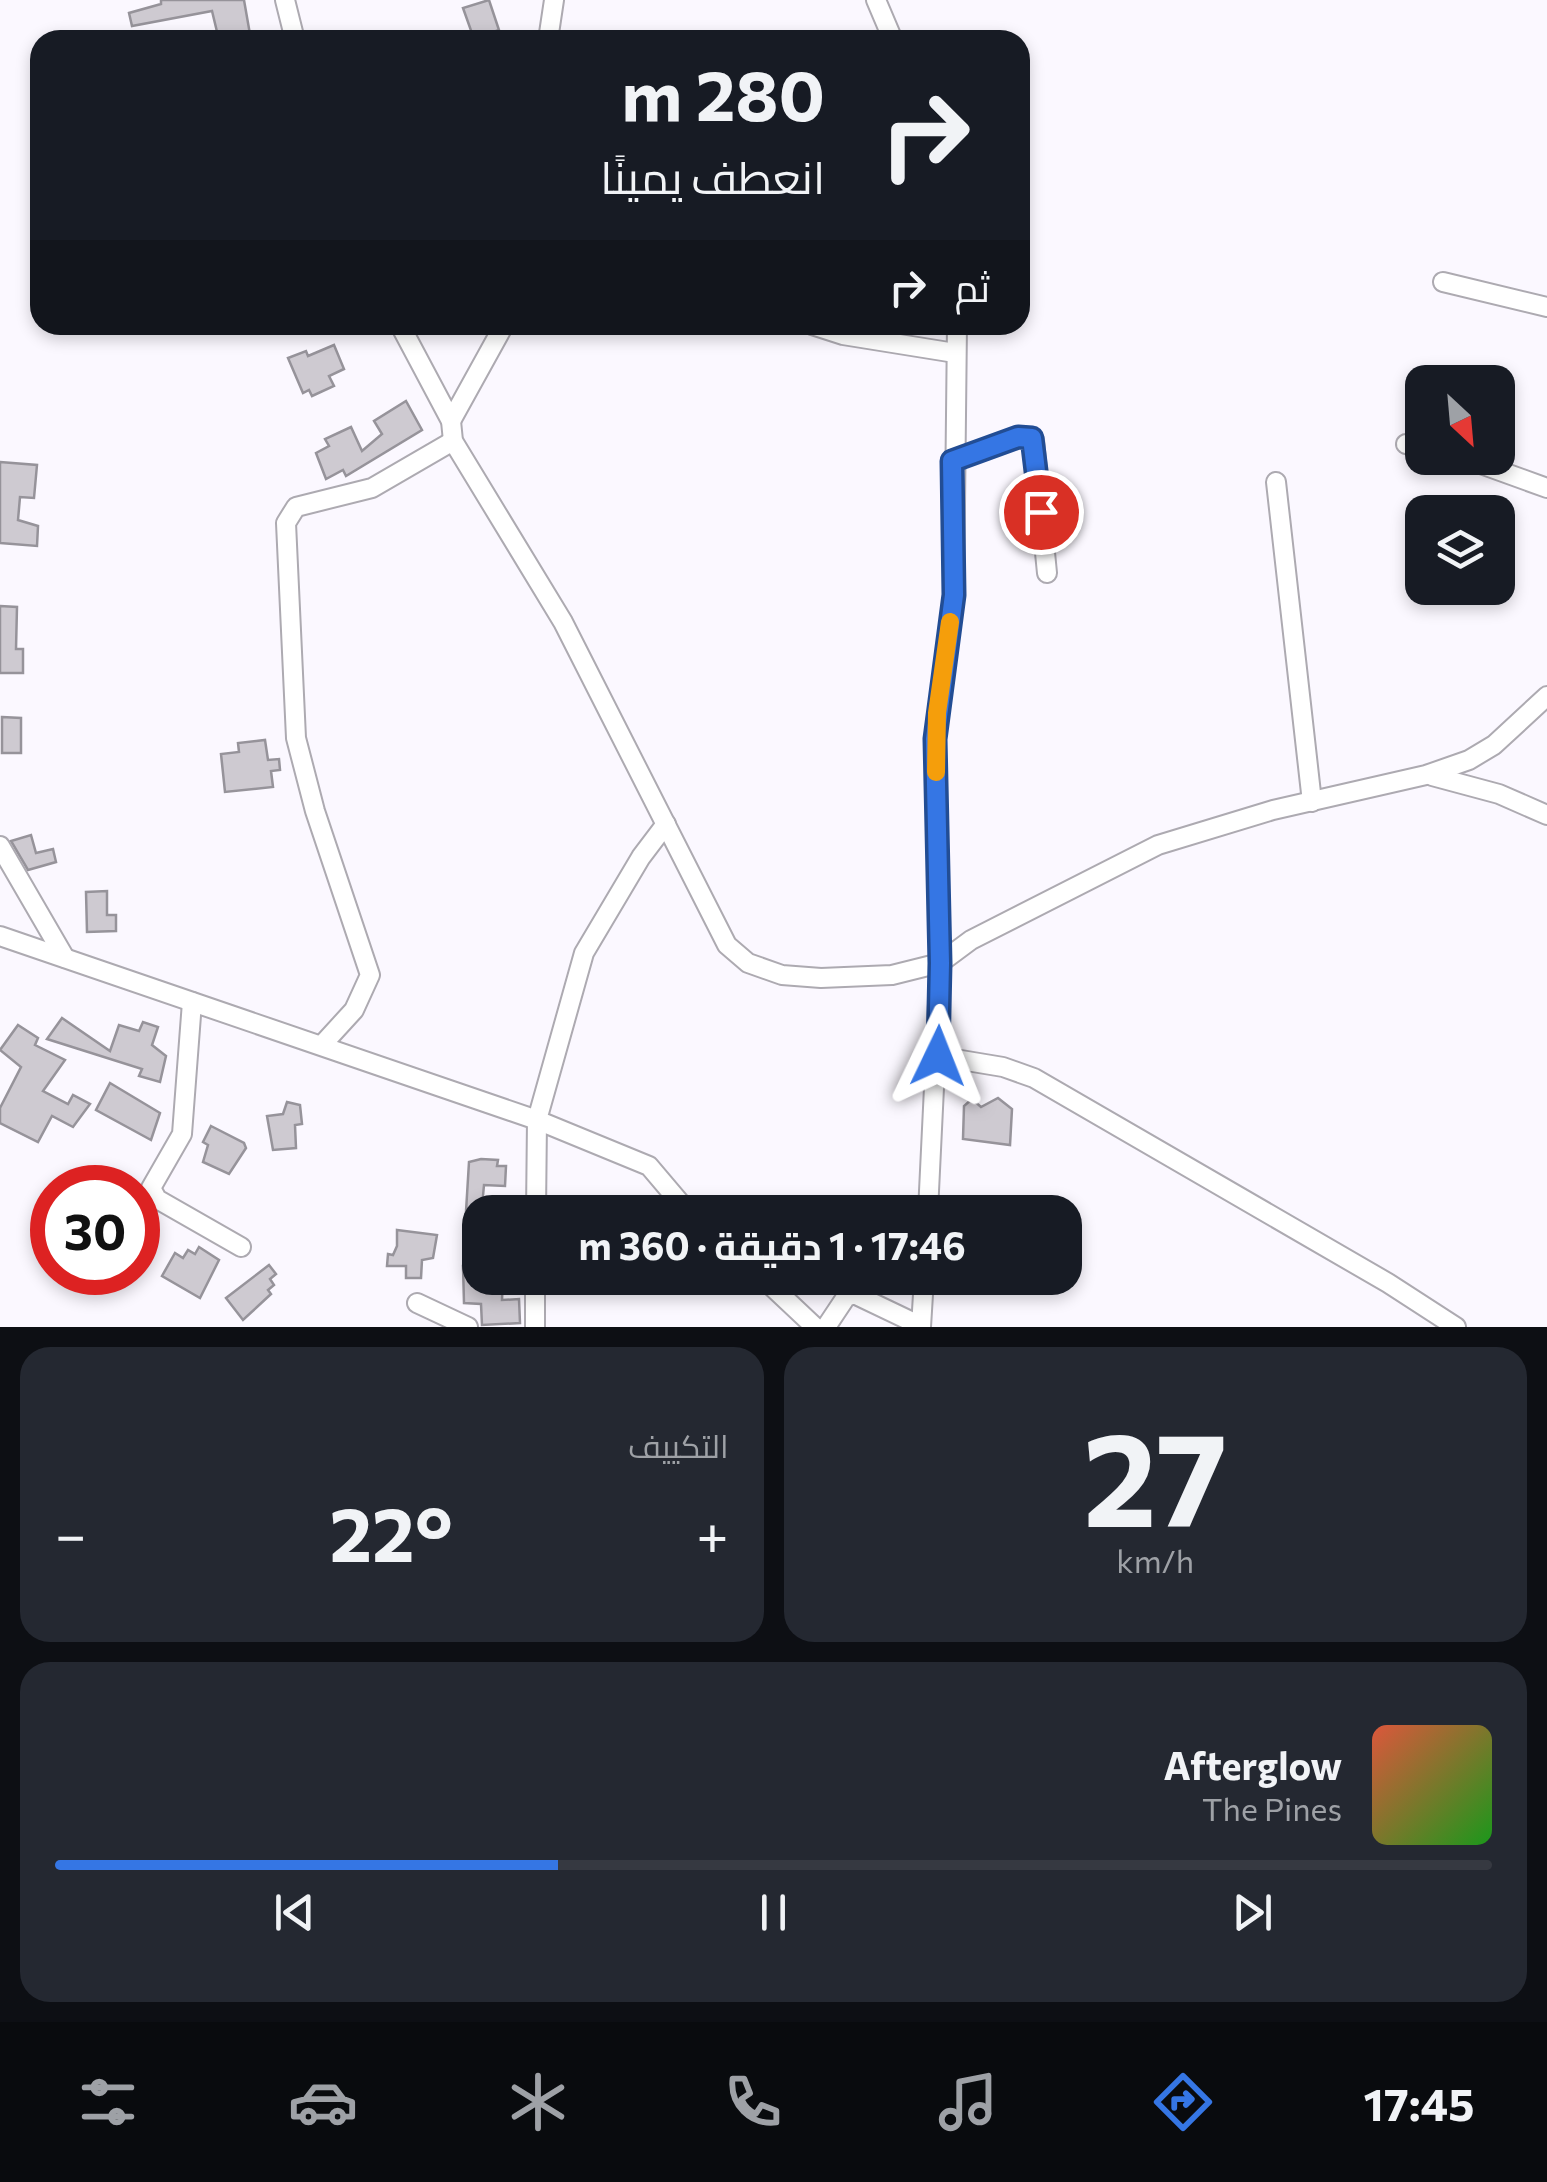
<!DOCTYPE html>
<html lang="ar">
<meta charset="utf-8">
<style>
body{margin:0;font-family:Commissioner,Cairo,sans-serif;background:#242831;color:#f1f3f6;direction:rtl;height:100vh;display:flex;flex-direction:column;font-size:38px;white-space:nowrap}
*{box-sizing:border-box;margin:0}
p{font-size:32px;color:#9ea1a6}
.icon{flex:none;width:55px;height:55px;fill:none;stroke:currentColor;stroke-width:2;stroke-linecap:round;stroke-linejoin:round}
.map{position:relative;height:1327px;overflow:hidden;direction:ltr}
.side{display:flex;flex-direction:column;gap:20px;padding:20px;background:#0d0f14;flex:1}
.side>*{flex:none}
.hud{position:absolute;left:30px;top:30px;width:1000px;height:305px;border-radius:30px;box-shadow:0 5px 15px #0003;direction:rtl;background:#171b24;color:#f1f3f6;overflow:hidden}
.needle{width:65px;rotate:154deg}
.controls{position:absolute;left:1405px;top:365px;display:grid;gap:20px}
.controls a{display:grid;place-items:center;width:110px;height:110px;border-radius:20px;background:#171b24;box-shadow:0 5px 15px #0003;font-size:50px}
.speed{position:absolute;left:30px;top:1165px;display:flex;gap:20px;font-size:50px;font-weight:700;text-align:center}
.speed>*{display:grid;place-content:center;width:130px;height:130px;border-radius:50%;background:#171b24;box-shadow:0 5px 15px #0003;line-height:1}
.speed .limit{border:15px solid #d22;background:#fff;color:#111}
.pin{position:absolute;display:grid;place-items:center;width:85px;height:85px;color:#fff;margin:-42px;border:5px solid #fff;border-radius:50%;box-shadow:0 2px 10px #0007}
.me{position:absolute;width:110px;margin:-55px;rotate:2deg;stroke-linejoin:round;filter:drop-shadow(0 0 8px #0008)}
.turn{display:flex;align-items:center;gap:35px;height:210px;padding:0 40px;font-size:45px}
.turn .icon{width:130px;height:130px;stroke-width:2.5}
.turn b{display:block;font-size:70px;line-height:85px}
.then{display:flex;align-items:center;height:95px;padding:0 40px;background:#0003;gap:20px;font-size:38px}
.big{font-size:75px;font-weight:700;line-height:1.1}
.side .widget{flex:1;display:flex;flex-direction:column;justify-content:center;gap:15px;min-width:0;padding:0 35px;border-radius:30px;background:#242831}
.side .dial{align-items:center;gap:0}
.dial b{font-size:130px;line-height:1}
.song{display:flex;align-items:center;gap:30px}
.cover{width:120px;height:120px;border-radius:15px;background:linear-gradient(135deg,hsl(10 70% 55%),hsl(120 70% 35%))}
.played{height:10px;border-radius:5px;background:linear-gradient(90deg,#3576e4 35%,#363941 35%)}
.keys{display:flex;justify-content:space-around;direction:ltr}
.heat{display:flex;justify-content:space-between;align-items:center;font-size:55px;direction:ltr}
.side .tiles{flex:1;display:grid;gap:20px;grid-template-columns:1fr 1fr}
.widget:last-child{grid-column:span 2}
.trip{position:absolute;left:462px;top:1195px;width:620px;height:100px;border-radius:30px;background:#171b24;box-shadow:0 5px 15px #0003;font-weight:700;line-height:100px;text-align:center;direction:rtl}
.tabs{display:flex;height:160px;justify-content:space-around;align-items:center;background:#090b0e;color:#9ea1a6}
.tabs .icon{width:70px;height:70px}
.tabs .active{color:#3576e4}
.tabs b{font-size:45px;color:#f1f3f6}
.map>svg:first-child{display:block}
.building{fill:#cecad1;stroke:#96939a;stroke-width:2.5}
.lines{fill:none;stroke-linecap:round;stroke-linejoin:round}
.street-casing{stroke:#adaab1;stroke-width:22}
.street{stroke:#fff;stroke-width:18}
.route-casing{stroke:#224d94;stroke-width:25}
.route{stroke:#3576e4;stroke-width:18}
.slow{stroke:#f59e0b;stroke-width:18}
</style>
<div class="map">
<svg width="1547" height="1327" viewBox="0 0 1547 1327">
<rect width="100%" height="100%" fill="#fbf8ff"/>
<!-- building -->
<g class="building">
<path d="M161,0H244L251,40H219L212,11L132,26L129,13L161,4Z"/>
<path d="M489,0L499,30L474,39L463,8Z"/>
<path d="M334,345L344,369L329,376L334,386L312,396L309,390L303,393L288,358L306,351L308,356Z"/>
<path d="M406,401L422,430L346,476L343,470L326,479L316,453L329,446L325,439L351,427L362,451L382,434L374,421Z"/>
<path d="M0,462L37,465L34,498L20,497L18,520L38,526L37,546L0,543Z"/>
<path d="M0,606L17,607L16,649H23V673H0Z"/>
<path d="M2,717L21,718V753H2Z"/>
<path d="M265,740L268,760L279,759L280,770L271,771L273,787L225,792L221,754L239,752L238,743Z"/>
<path d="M31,835L36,853L53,849L56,862L28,870L11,841Z"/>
<path d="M107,891V915H116V931L87,932L86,892Z"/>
<path d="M62,1018L110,1051L119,1025L139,1031L143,1022L158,1027L152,1045L166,1056L160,1082L139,1076L142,1069L47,1039Z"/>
<path d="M18,1025L38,1038L35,1045L65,1060L43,1091L68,1104L73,1095L90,1104L73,1127L52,1116L38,1142L0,1123V1108L21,1067L0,1050Z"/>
<path d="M110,1083L160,1113L151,1140L96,1110Z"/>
<path d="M998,1098L1012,1109L1010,1145L963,1139L964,1106L972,1099L981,1107Z"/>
<path d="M287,1102L300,1105L302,1124L295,1125L296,1148L273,1150L267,1116L283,1114Z"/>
<path d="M211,1126L244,1143L246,1148L229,1174L203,1162L208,1145L203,1142Z"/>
<path d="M481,1159L498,1160L497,1166H506L505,1186L484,1185L480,1228H465L469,1162Z"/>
<path d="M397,1230L437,1235L433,1258L422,1260L421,1278H406V1266H387L388,1254L393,1255L397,1246Z"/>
<path d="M199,1247L219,1260L200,1298L162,1276L175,1253L183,1258L188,1250L195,1254Z"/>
<path d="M269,1265L276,1274L270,1279L274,1285L268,1290L271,1294L243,1320L226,1298Z"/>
<path d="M463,1266H480V1278H503L502,1300L519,1299L520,1323L482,1325L481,1304L464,1303Z"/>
</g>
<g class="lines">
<defs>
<g id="street">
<path d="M285,0L295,40"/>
<path d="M876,0L893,40"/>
<path d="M548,40L554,0"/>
<path d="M1443,282L1547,307"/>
<path d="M400,325L451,421L453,441L563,622L727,945L748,963L782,975L821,978L892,975L940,963L971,940L1158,845L1273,810L1426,775L1469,760L1494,745L1547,696"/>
<path d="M812,325L843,335L955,353"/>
<path d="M451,421L504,325"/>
<path d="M1406,444L1422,446"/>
<path d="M1464,458L1547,488"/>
<path d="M953,461L1018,437L1034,440L1047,573"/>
<path d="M1276,482L1312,802"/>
<path d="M1432,776L1499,794L1547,815"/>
<path d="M666,824L641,857L584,953L537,1120L649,1166L688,1212"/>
<path d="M0,846L65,958"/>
<path d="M0,936L537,1120L536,1212"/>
<path d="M192,1002L182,1134L151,1188L157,1199L241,1247"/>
<path d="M322,1045L354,1010L370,975L315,811L296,738L286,523L296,507L372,488L453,441"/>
<path d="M937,1056L1003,1067L1034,1078L1388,1283L1456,1327"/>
<path d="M928,1212L940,963L935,739L954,595L957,325"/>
<path d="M763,1278L815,1327"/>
<path d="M417,1303L468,1327"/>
<path d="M535,1327V1278"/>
<path d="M826,1327L846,1297L854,1294L921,1326"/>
<path d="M921,1327L924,1278"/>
</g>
</defs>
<!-- street casing -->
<use href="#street" class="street-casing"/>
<!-- street -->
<use href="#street" class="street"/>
</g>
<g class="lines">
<defs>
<path id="route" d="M938,1056L940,963L935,739L954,595L952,461L1018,437L1032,438L1041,512"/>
</defs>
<!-- route casing -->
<use href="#route" class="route-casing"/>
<!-- route -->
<use href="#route" class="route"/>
<!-- slow -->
<path class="slow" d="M936,772L937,713L950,622"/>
</g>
</svg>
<div class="controls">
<a><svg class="needle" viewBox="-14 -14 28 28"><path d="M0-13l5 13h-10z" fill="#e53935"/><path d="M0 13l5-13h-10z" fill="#9ea1a6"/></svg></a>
<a><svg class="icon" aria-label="layers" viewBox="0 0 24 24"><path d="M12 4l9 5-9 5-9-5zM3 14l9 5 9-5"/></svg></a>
</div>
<div class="speed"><div class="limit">30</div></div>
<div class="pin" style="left:1041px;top:512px;background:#d93025"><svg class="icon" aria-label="arrive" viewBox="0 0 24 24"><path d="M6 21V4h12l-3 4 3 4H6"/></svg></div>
<svg class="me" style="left:938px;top:1056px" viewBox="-20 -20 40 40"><path d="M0-17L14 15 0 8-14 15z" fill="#3576e4" stroke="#fff" stroke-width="4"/></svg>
<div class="trip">17:46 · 1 دقيقة · 360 m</div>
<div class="hud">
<div class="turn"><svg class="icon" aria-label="right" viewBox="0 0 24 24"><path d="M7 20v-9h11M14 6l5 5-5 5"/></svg><div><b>280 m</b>انعطف يمينًا</div></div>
<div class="then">ثم<svg class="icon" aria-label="right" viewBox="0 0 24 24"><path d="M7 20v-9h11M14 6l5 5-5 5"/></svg></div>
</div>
</div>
<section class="side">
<div class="tiles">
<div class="widget dial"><b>27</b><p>km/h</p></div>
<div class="widget"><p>التكييف</p>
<div class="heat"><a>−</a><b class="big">22°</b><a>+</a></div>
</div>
<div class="widget">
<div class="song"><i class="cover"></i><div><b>Afterglow</b><p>The Pines</p></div></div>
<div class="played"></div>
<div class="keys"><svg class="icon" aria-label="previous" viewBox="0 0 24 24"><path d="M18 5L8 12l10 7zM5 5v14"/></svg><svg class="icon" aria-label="pause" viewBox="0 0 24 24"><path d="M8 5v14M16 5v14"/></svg><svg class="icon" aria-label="next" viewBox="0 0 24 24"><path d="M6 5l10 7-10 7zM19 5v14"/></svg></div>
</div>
</div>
</section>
<nav class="tabs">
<b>17:45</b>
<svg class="icon active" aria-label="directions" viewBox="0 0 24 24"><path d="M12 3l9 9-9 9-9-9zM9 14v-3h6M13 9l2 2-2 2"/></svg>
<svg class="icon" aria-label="music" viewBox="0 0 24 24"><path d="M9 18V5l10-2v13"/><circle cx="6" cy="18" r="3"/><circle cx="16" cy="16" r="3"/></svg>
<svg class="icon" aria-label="phone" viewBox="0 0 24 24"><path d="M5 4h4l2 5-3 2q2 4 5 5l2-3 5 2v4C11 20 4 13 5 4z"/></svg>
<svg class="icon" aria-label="climate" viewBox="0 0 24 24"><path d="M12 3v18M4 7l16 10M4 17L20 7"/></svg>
<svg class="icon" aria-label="car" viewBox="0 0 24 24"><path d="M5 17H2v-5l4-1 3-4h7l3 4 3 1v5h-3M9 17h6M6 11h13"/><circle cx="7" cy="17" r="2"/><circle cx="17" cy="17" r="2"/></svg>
<svg class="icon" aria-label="filters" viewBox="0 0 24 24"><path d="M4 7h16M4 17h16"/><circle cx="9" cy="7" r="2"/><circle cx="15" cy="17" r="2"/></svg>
</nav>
